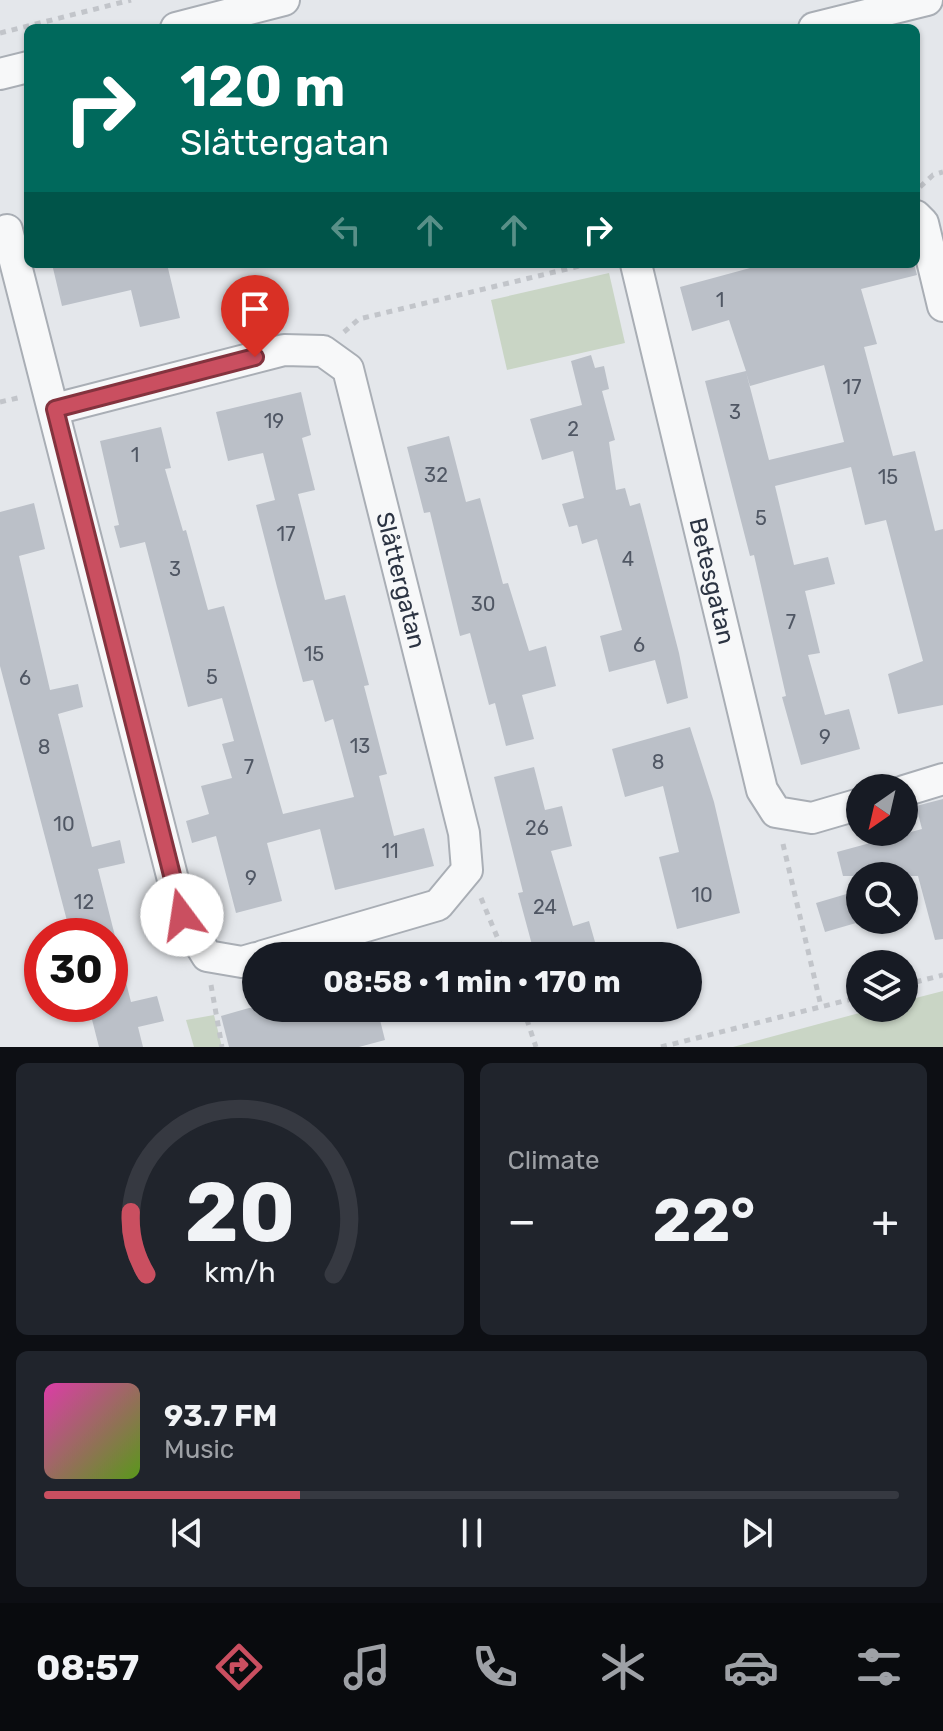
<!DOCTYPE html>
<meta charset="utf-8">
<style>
body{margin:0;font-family:Rubik,sans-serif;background:#20242c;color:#f1f3f6;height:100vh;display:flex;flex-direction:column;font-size:30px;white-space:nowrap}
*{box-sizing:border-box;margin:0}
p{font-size:26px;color:#9ea1a6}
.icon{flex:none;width:44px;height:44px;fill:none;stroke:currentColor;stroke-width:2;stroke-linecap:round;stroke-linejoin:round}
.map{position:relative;height:1047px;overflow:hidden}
.side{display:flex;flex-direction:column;gap:16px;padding:16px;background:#0d0f14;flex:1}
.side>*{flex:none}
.banner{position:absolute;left:24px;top:24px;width:896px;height:244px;border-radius:12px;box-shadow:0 2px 6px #0004;background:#00695c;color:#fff;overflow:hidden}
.needle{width:52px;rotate:214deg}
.buttons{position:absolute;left:846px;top:774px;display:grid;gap:16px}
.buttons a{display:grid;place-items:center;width:72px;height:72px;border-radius:50%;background:#171b24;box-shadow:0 2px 6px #0004;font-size:40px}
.speed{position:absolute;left:24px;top:918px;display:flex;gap:16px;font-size:40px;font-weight:700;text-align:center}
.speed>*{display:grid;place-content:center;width:104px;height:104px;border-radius:50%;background:#171b24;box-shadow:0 2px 6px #0004;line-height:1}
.speed .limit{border:12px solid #d22;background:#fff;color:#111}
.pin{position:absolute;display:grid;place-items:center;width:68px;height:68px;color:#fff;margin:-82px -34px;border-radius:50% 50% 50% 0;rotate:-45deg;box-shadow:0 0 8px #0007}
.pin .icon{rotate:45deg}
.me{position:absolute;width:88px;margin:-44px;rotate:346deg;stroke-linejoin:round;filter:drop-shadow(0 0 6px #0008)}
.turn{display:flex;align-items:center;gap:28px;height:168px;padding:0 24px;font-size:36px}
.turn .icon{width:104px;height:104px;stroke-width:2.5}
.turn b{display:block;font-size:56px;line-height:68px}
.lanes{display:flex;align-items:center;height:76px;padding:0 24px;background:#0003;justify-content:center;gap:40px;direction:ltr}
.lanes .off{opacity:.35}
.big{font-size:60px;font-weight:700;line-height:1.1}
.side .widget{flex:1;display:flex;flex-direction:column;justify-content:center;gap:12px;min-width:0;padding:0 28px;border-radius:12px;background:#20242c}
.side .dial{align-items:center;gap:0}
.dial svg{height:208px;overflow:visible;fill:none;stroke:#363941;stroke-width:7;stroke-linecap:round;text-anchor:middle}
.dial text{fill:#f1f3f6;stroke:none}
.song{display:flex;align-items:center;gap:24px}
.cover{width:96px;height:96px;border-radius:12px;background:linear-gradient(135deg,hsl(320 70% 55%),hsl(90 70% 35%))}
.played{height:8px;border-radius:4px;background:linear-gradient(90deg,#ca4f60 30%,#363941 30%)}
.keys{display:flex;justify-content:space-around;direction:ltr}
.heat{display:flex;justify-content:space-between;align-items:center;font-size:44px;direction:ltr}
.side .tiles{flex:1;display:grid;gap:16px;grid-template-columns:1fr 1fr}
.widget:last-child{grid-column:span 2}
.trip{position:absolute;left:242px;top:942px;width:460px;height:80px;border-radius:40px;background:#171b24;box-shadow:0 2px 6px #0004;font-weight:700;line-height:80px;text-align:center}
.dock{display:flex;height:128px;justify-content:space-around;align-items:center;background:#090b0e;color:#9ea1a6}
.dock .icon{width:56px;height:56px}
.dock .active{color:#ca4f60}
.dock b{font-size:36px;color:#f1f3f6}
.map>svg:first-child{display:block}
.green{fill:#c9d5c5}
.building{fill:#bbc0c8;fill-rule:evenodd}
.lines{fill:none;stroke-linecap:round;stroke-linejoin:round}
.minor-casing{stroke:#a9aeb5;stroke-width:34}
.path{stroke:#c2c5ca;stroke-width:5;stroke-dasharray:6 6;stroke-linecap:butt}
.minor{stroke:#f7f8f9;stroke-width:30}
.route-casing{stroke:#83333e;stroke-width:20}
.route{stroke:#ca4f60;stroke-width:14}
.labels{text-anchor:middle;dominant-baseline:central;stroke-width:8;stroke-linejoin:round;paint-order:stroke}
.number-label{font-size:20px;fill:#505764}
.street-label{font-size:24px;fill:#2c3443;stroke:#f4f6f8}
</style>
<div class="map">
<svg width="943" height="1047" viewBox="0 0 943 1047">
<rect width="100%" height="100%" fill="#e4e7eb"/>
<!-- green -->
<g class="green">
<path d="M609,273L625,343L507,370L491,300Z"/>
<path d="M943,991V1047H733L878,1008H904V1001Z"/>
<path d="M214,1015L222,1047H194L186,1020Z"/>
</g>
<!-- building -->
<g class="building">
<path d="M52,264H167L180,318L140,327L131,290L62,306Z"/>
<path d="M765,264H914L917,275L861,289L877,344L864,347L893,456L915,451L935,531L943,529V705L898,714L888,674L923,661L886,520L865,525L851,467L775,486L794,565L828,557L835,584L805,591L820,653L808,655L825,715L849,709L860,749L801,765L782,697L786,696L754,555L750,556L705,381L746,371L729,320L692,331L680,287ZM824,365L844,442L769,460L746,372L750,386Z"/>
<path d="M591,355L595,368L604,366L609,389L602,391L615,440L609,442L616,490L625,488L630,506L640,503L679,653L688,698L667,704L655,660L609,672L600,636L622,630L597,539L582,544L577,525L569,527L562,504L584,498L573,451L542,460L530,419L582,405L571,361Z"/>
<path d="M301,392L311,435L302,438L315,490L298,494L325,600L345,595L369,685L364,686L387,774L379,776L394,836L424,828L434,866L335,890L320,829L267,843L282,901L236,913L216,836L192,843L186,821L209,814L201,786L232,778L222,744L234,741L222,698L188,707L145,542L120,548L114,526L119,525L100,441L161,427L171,468L165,469L183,531L186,530L208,610L224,606L283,814L354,797L333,719L325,722L313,680L303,682L277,587L256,505L275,500L263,453L228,461L216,412Z"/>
<path d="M449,436L466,502L480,498L503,584L508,583L529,651L546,646L556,686L522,695L534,739L506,746L495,703L489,705L470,633L460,636L430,512L424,513L407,447Z"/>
<path d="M34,503L45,549L19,556L50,690L78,684L83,707L58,714L92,847L120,840L125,863L98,869L115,936H71L0,666V512Z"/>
<path d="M690,727L714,802L740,913L677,929L659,857L679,852L663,786L625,797L612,749Z"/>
<path d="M534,767L545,810L562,806L572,846L551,851L573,926L589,921L599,956H535L518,893L523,892L494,777Z"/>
<path d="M943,799V939L935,940L918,876H843L837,852L922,829L916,806Z"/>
<path d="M860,890V920L863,921L825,932L816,903Z"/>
<path d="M119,955L131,1002L157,996L164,1021L138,1027L143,1047H99L88,1004H110V956Z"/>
<path d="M249,1008H377L385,1040L359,1047H229L221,1016Z"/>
</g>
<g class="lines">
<defs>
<g id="minor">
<path d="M176,28L284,0"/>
<path d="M814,28L927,0"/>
<path d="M0,74L28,67"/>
<path d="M916,216L923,223L943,306"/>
<path d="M7,230L182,915L207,956L242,962L256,958"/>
<path id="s1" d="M636,264L762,790L776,812L812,818L860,804"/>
<path id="s2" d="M55,409L284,350L323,351L348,369L464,833L467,870L438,905L263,956"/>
<path d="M904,791L943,779"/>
</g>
</defs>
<!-- minor casing -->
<use href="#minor" class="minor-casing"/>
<!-- path -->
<g class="path">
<path d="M0,33L131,0"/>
<path d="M920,187L933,175L943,172"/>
<path d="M344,332L359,319L588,264"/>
<path d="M0,402L22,397"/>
<path d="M783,844L821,1006"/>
<path d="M481,898L505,956"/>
<path d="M211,985L222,1047"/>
<path d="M904,985L943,975"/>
<path d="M523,1008L536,1047"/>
<path d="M661,1047L860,997"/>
</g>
<!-- minor -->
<use href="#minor" class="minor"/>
</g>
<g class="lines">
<defs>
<path id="route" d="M182,915L55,409L255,357"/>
</defs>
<!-- route casing -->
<use href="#route" class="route-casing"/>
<!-- route -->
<use href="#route" class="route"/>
</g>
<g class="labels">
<!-- number labels -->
<g class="number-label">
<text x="720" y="300">1</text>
<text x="852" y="387">17</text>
<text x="735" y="412">3</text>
<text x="274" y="421">19</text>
<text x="573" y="429">2</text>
<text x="135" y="455">1</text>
<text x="436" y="475">32</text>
<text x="888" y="477">15</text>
<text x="761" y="518">5</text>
<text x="286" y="534">17</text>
<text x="628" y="559">4</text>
<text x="175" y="569">3</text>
<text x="483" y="604">30</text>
<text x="791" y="622">7</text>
<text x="639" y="645">6</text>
<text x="314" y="654">15</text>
<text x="212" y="677">5</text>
<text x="25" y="678">6</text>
<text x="825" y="737">9</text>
<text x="360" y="746">13</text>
<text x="44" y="747">8</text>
<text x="658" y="762">8</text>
<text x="249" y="767">7</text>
<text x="64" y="824">10</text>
<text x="537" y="828">26</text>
<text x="390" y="851">11</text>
<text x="251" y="878">9</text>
<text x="702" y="895">10</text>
<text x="84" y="902">12</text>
<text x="545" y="907">24</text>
</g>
<!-- street labels -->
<g class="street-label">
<text stroke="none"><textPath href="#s2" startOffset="524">Slåttergatan</textPath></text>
<text stroke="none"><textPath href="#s1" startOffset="326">Betesgatan</textPath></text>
</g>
</g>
</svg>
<div class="buttons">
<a><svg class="needle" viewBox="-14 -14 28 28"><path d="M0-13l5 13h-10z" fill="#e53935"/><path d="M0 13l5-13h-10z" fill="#9ea1a6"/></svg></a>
<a><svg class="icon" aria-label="search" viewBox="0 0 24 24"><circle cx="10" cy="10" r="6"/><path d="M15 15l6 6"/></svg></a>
<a><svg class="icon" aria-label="layers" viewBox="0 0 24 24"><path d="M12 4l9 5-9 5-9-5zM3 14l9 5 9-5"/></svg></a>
</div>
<div class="speed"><div class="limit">30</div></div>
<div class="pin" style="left:255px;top:357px;background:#d93025"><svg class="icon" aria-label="arrive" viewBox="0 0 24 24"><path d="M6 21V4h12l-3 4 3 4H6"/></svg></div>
<svg class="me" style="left:182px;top:915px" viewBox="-20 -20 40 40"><circle r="19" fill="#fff"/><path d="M0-13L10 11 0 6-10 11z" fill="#ca4f60"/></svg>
<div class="trip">08:58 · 1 min · 170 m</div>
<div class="banner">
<div class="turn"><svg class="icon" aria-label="right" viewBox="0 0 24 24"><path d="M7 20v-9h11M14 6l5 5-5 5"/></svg><div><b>120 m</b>Slåttergatan</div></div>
<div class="lanes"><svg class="icon off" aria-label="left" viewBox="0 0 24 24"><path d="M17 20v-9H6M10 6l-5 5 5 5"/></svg><svg class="icon off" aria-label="ahead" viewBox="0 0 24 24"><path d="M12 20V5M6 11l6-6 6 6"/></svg><svg class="icon off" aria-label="ahead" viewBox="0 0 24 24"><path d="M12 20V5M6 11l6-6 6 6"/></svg><svg class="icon" aria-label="right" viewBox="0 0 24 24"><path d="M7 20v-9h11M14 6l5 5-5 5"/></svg></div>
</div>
</div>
<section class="side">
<div class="tiles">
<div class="widget dial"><svg viewBox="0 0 100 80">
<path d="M14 69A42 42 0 1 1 86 69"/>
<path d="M14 69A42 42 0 0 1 8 45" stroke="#ca4f60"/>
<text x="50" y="56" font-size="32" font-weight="700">20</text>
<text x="50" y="72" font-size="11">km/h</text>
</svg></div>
<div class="widget"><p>Climate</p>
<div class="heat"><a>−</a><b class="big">22°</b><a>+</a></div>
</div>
<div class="widget">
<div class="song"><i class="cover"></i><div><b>93.7 FM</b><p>Music</p></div></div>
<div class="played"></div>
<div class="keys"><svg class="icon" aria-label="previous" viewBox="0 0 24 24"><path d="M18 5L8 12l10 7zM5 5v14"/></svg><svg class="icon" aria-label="pause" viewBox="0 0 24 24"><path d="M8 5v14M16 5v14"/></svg><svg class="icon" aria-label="next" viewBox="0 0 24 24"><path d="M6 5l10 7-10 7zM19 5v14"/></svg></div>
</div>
</div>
</section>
<nav class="dock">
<b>08:57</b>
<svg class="icon active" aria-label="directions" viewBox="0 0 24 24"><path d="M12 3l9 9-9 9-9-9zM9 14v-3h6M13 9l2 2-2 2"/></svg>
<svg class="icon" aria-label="music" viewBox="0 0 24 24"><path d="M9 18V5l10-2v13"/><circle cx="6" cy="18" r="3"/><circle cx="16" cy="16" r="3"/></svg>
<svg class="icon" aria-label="phone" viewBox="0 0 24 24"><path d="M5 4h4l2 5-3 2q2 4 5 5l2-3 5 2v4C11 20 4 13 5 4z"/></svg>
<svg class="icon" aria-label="climate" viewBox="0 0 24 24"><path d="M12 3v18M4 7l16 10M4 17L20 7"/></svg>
<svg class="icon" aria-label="car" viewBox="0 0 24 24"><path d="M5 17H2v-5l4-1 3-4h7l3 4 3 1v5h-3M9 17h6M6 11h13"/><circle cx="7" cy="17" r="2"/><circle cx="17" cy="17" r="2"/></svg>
<svg class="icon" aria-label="filters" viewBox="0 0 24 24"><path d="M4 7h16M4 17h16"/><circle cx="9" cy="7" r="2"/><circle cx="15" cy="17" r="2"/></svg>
</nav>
